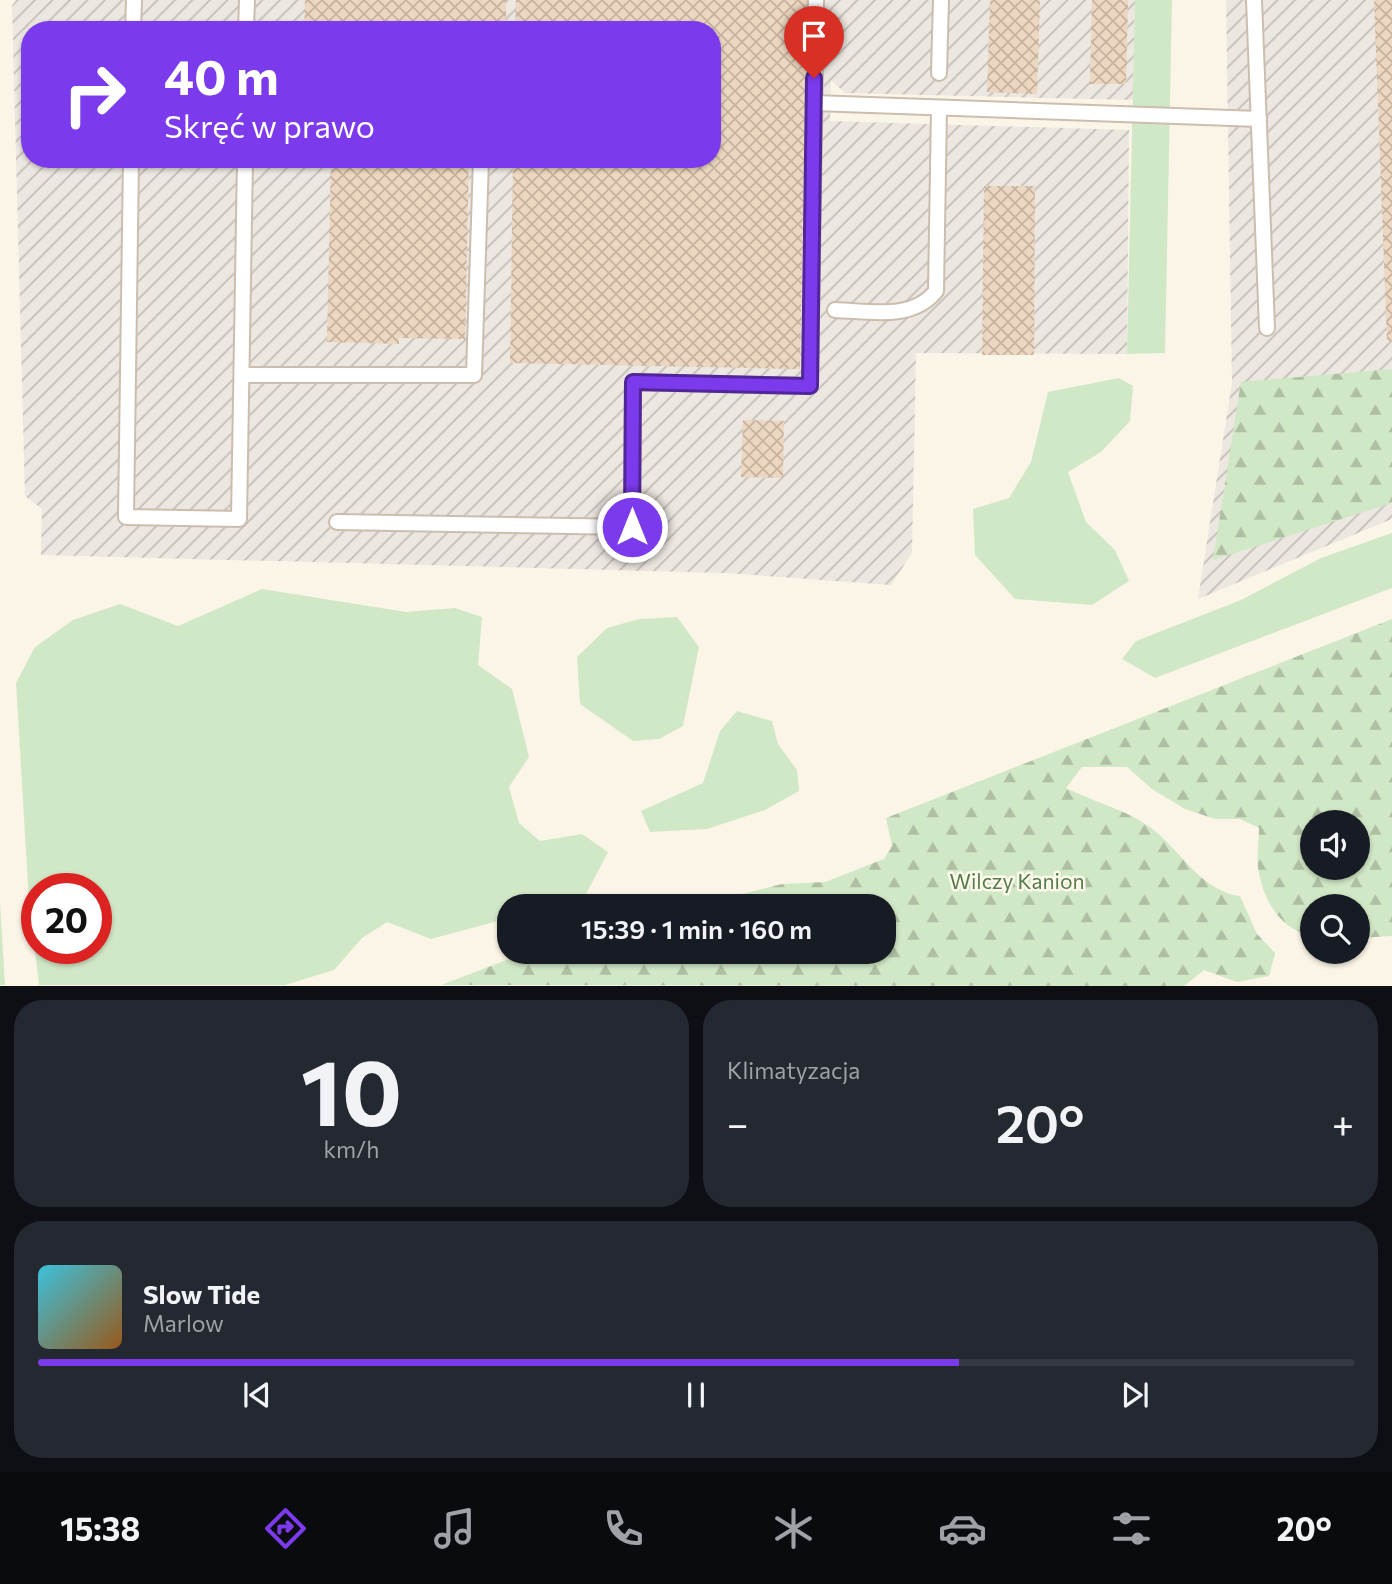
<!DOCTYPE html>
<html lang="pl">
<meta charset="utf-8">
<style>
body{margin:0;font-family:Commissioner,sans-serif;background:#242831;color:#f1f3f6;height:100vh;display:flex;flex-direction:column;font-size:26px;white-space:nowrap}
*{box-sizing:border-box;margin:0}
p{font-size:23px;color:#9ea1a6}
.icon{flex:none;width:38px;height:38px;fill:none;stroke:currentColor;stroke-width:2;stroke-linecap:round;stroke-linejoin:round}
.map{position:relative;height:986px;overflow:hidden}
.side{display:flex;flex-direction:column;gap:14px;padding:14px;background:#0d0f14;flex:1}
.side>*{flex:none}
.hud{position:absolute;left:21px;top:21px;width:700px;height:147px;border-radius:28px;box-shadow:0 2px 5px #0004;background:#7c3aed;color:#fff;overflow:hidden}
.tools{position:absolute;left:1300px;top:810px;display:grid;gap:14px}
.tools a{display:grid;place-items:center;width:70px;height:70px;border-radius:50%;background:#171b24;box-shadow:0 2px 5px #0004;font-size:35px}
.speed{position:absolute;left:21px;top:873px;display:flex;gap:14px;font-size:35px;font-weight:700;text-align:center}
.speed>*{display:grid;place-content:center;width:91px;height:91px;border-radius:50%;background:#171b24;box-shadow:0 2px 5px #0004;line-height:1}
.speed .limit{border:10px solid #d22;background:#fff;color:#111}
.pin{position:absolute;display:grid;place-items:center;width:60px;height:60px;color:#fff;margin:-72px -30px;border-radius:50% 50% 50% 0;rotate:-45deg;box-shadow:0 0 7px #0007}
.pin .icon{rotate:45deg}
.me{position:absolute;width:77px;margin:-38px;rotate:0deg;stroke-linejoin:round;filter:drop-shadow(0 0 5px #0008)}
.turn{display:flex;align-items:center;gap:24px;height:147px;padding:0 28px;font-size:32px}
.turn .icon{width:91px;height:91px;stroke-width:2.5}
.turn b{display:block;font-size:49px;line-height:60px}
.big{font-size:52px;font-weight:600;line-height:1.1}
.side .tile{flex:1;display:flex;flex-direction:column;justify-content:center;gap:10px;min-width:0;padding:0 24px;border-radius:28px;background:#242831}
.side .dial{align-items:center;gap:0}
.dial b{font-size:91px;line-height:1}
.song{display:flex;align-items:center;gap:21px}
.cover{width:84px;height:84px;border-radius:10px;background:linear-gradient(135deg,hsl(190 70% 55%),hsl(30 70% 35%))}
.played{height:7px;border-radius:4px;background:linear-gradient(90deg,#7c3aed 70%,#363941 70%)}
.keys{display:flex;justify-content:space-around;direction:ltr}
.heat{display:flex;justify-content:space-between;align-items:center;font-size:38px;direction:ltr}
.side .tiles{flex:1;display:grid;gap:14px;grid-template-columns:1fr 1fr}
.tile:last-child{grid-column:span 2}
.trip{position:absolute;left:497px;top:894px;width:399px;height:70px;border-radius:28px;background:#171b24;box-shadow:0 2px 5px #0004;font-weight:600;line-height:70px;text-align:center}
.dock{display:flex;height:112px;justify-content:space-around;align-items:center;background:#090b0e;color:#9ea1a6}
.dock .icon{width:49px;height:49px}
.dock .selected{color:#7c3aed}
.dock b{font-size:32px;color:#f1f3f6}
.map>svg:first-child{display:block}
.industrial{fill:url(#industrial-furrows);fill-rule:evenodd}
.grass{fill:#d1e8c6;fill-rule:evenodd}
.forest{fill:url(#forest-firs);fill-rule:evenodd}
.building{fill:url(#building-cross-hatch)}
.lines{fill:none;stroke-linecap:round;stroke-linejoin:round}
.service-casing{stroke:#ccbeae;stroke-width:18}
.service{stroke:#fff;stroke-width:14}
.route-casing{stroke:#51269a;stroke-width:18}
.route{stroke:#7c3aed;stroke-width:12}
.labels{text-anchor:middle;dominant-baseline:central;stroke-width:5;stroke-linejoin:round;paint-order:stroke}
.park-label{font-size:21px;fill:#547d49;stroke:#fef9ed}
</style>
<div class="map">
<svg width="1392" height="986" viewBox="0 0 1392 986">
<defs>
<pattern id="industrial-furrows" width="10" height="10" patternUnits="userSpaceOnUse" patternTransform="scale(1.75)"><rect width="10" height="10" fill="#ece7e0"/><path d="M-1 1l2-2M0 10L10 0M9 11l2-2" fill="none" stroke="#c4beb8"/></pattern>
<pattern id="forest-firs" width="22" height="20" patternUnits="userSpaceOnUse" patternTransform="scale(1.75)"><rect width="22" height="20" fill="#d1e8c6"/><path d="M5 1l3.5 6h-7zM16 11l3.5 6h-7z" fill="#aebfa3"/></pattern>
<pattern id="building-cross-hatch" width="8" height="8" patternUnits="userSpaceOnUse" patternTransform="scale(1.75)"><rect width="8" height="8" fill="#eed7c1"/><path d="M0 0l8 8M0 8l8-8" fill="none" stroke="#c5b29f"/></pattern>
</defs>
<rect width="100%" height="100%" fill="#fbf5e7"/>
<!-- industrial -->
<g class="industrial">
<path d="M16,0H1135L1133,100L845,93L831,80L830,121L1129,130L1127,354L916,353L912,553L891,585L725,573L41,555L42,509L25,496L12,6ZM30,30H712V159H30Z"/>
<path d="M1226,0H1392V519L1198,599L1232,383Z"/>
</g>
<!-- grass -->
<g class="grass">
<path d="M1135,0H1172L1165,353L1127,354Z"/>
<path d="M1119,378L1133,386L1130,421L1101,452L1068,472L1086,522L1115,550L1129,581L1092,605L1015,599L975,555L973,509L1009,498L1031,462L1048,392Z"/>
<path d="M1392,533V588L1155,678L1122,659L1136,641L1241,600L1321,558Z"/>
<path d="M262,589L406,612L455,608L482,617L478,665L512,689L529,757L509,787L519,823L540,841L582,834L608,852L586,894L546,906H509V918L431,939L387,922L362,938L334,970L285,985H39L29,902L16,683L35,647L73,620L120,604L178,626ZM37,889H96V948H37Z"/>
<path d="M677,617L699,647L683,726L659,739L633,741L580,704L577,657L607,628L639,619Z"/>
<path d="M737,711L772,721L778,744L797,770L799,791L765,810L707,829L650,832L641,811L703,783L720,731Z"/>
</g>
<!-- forest -->
<g class="forest">
<path d="M1392,369V503L1213,560L1241,382Z"/>
<path d="M1392,619V936L1358,938V906H1312V936C1281,930 1265,903 1259,873C1256,859 1259,842 1259,828L1240,819H1215L1185,809L1152,789L1127,767H1082L1066,788C1096,803 1129,810 1155,831C1183,854 1202,891 1240,896L1257,934L1275,953L1269,976L1237,982L1204,970L1184,986L441,985L528,952H884V906H645L666,898L710,902L782,884L825,882L884,859L892,846L886,818ZM1312,822H1358V868H1312Z"/>
<path d="M0,902L5,985H0Z"/>
</g>
<!-- building -->
<g class="building">
<path d="M305,0H506V30H304Z"/>
<path d="M516,0H807L800,369L510,363L513,159H712V30H515Z"/>
<path d="M990,0H1040L1037,94L987,92Z"/>
<path d="M1092,0H1128L1126,84H1090Z"/>
<path d="M1374,0H1392V341H1387Z"/>
<path d="M331,159H469L465,339L399,338V344L327,342Z"/>
<path d="M984,186H1035L1034,355H982Z"/>
<path d="M743,420L784,421L783,478L741,477Z"/>
</g>
<g class="lines">
<defs>
<g id="service">
<path d="M1254,0L1267,328"/>
<path d="M133,30L134,0"/>
<path d="M246,30L247,0"/>
<path d="M939,73L941,0"/>
<path d="M814,103L1259,119"/>
<path d="M131,159L126,517L239,519L245,159"/>
<path d="M835,310C870,311 912,321 936,291L939,108"/>
<path d="M242,375H474L481,159"/>
<path d="M337,522L632,527L633,382L810,386L816,0"/>
</g>
</defs>
<!-- service casing -->
<use href="#service" class="service-casing"/>
<!-- service -->
<use href="#service" class="service"/>
</g>
<g class="lines">
<defs>
<path id="route" d="M632,527L633,382L810,386L814,78"/>
</defs>
<!-- route casing -->
<use href="#route" class="route-casing"/>
<!-- route -->
<use href="#route" class="route"/>
</g>
<g class="labels">
<!-- park labels -->
<g class="park-label">
<text x="1017" y="880">Wilczy Kanion</text>
</g>
</g>
</svg>
<div class="tools">
<a><svg class="icon" aria-label="sound" viewBox="0 0 24 24"><path d="M4 9h4l5-4v14l-5-4H4zM17 9q2 3 0 6"/></svg></a>
<a><svg class="icon" aria-label="search" viewBox="0 0 24 24"><circle cx="10" cy="10" r="6"/><path d="M15 15l6 6"/></svg></a>
</div>
<div class="speed"><div class="limit">20</div></div>
<div class="pin" style="left:814px;top:78px;background:#d93025"><svg class="icon" aria-label="arrive" viewBox="0 0 24 24"><path d="M6 21V4h12l-3 4 3 4H6"/></svg></div>
<svg class="me" style="left:632px;top:527px" viewBox="-20 -20 40 40"><circle r="17" fill="#7c3aed" stroke="#fff" stroke-width="3"/><path d="M0-11L8 9 0 5-8 9z" fill="#fff"/></svg>
<div class="trip">15:39 · 1 min · 160 m</div>
<div class="hud">
<div class="turn"><svg class="icon" aria-label="right" viewBox="0 0 24 24"><path d="M7 20v-9h11M14 6l5 5-5 5"/></svg><div><b>40 m</b>Skręć w prawo</div></div>
</div>
</div>
<section class="side">
<div class="tiles">
<div class="tile dial"><b>10</b><p>km/h</p></div>
<div class="tile"><p>Klimatyzacja</p>
<div class="heat"><a>−</a><b class="big">20°</b><a>+</a></div>
</div>
<div class="tile">
<div class="song"><i class="cover"></i><div><b>Slow Tide</b><p>Marlow</p></div></div>
<div class="played"></div>
<div class="keys"><svg class="icon" aria-label="previous" viewBox="0 0 24 24"><path d="M18 5L8 12l10 7zM5 5v14"/></svg><svg class="icon" aria-label="pause" viewBox="0 0 24 24"><path d="M8 5v14M16 5v14"/></svg><svg class="icon" aria-label="next" viewBox="0 0 24 24"><path d="M6 5l10 7-10 7zM19 5v14"/></svg></div>
</div>
</div>
</section>
<nav class="dock">
<b>15:38</b>
<svg class="icon selected" aria-label="directions" viewBox="0 0 24 24"><path d="M12 3l9 9-9 9-9-9zM9 14v-3h6M13 9l2 2-2 2"/></svg>
<svg class="icon" aria-label="music" viewBox="0 0 24 24"><path d="M9 18V5l10-2v13"/><circle cx="6" cy="18" r="3"/><circle cx="16" cy="16" r="3"/></svg>
<svg class="icon" aria-label="phone" viewBox="0 0 24 24"><path d="M5 4h4l2 5-3 2q2 4 5 5l2-3 5 2v4C11 20 4 13 5 4z"/></svg>
<svg class="icon" aria-label="climate" viewBox="0 0 24 24"><path d="M12 3v18M4 7l16 10M4 17L20 7"/></svg>
<svg class="icon" aria-label="car" viewBox="0 0 24 24"><path d="M5 17H2v-5l4-1 3-4h7l3 4 3 1v5h-3M9 17h6M6 11h13"/><circle cx="7" cy="17" r="2"/><circle cx="17" cy="17" r="2"/></svg>
<svg class="icon" aria-label="filters" viewBox="0 0 24 24"><path d="M4 7h16M4 17h16"/><circle cx="9" cy="7" r="2"/><circle cx="15" cy="17" r="2"/></svg>
<b>20°</b>
</nav>
